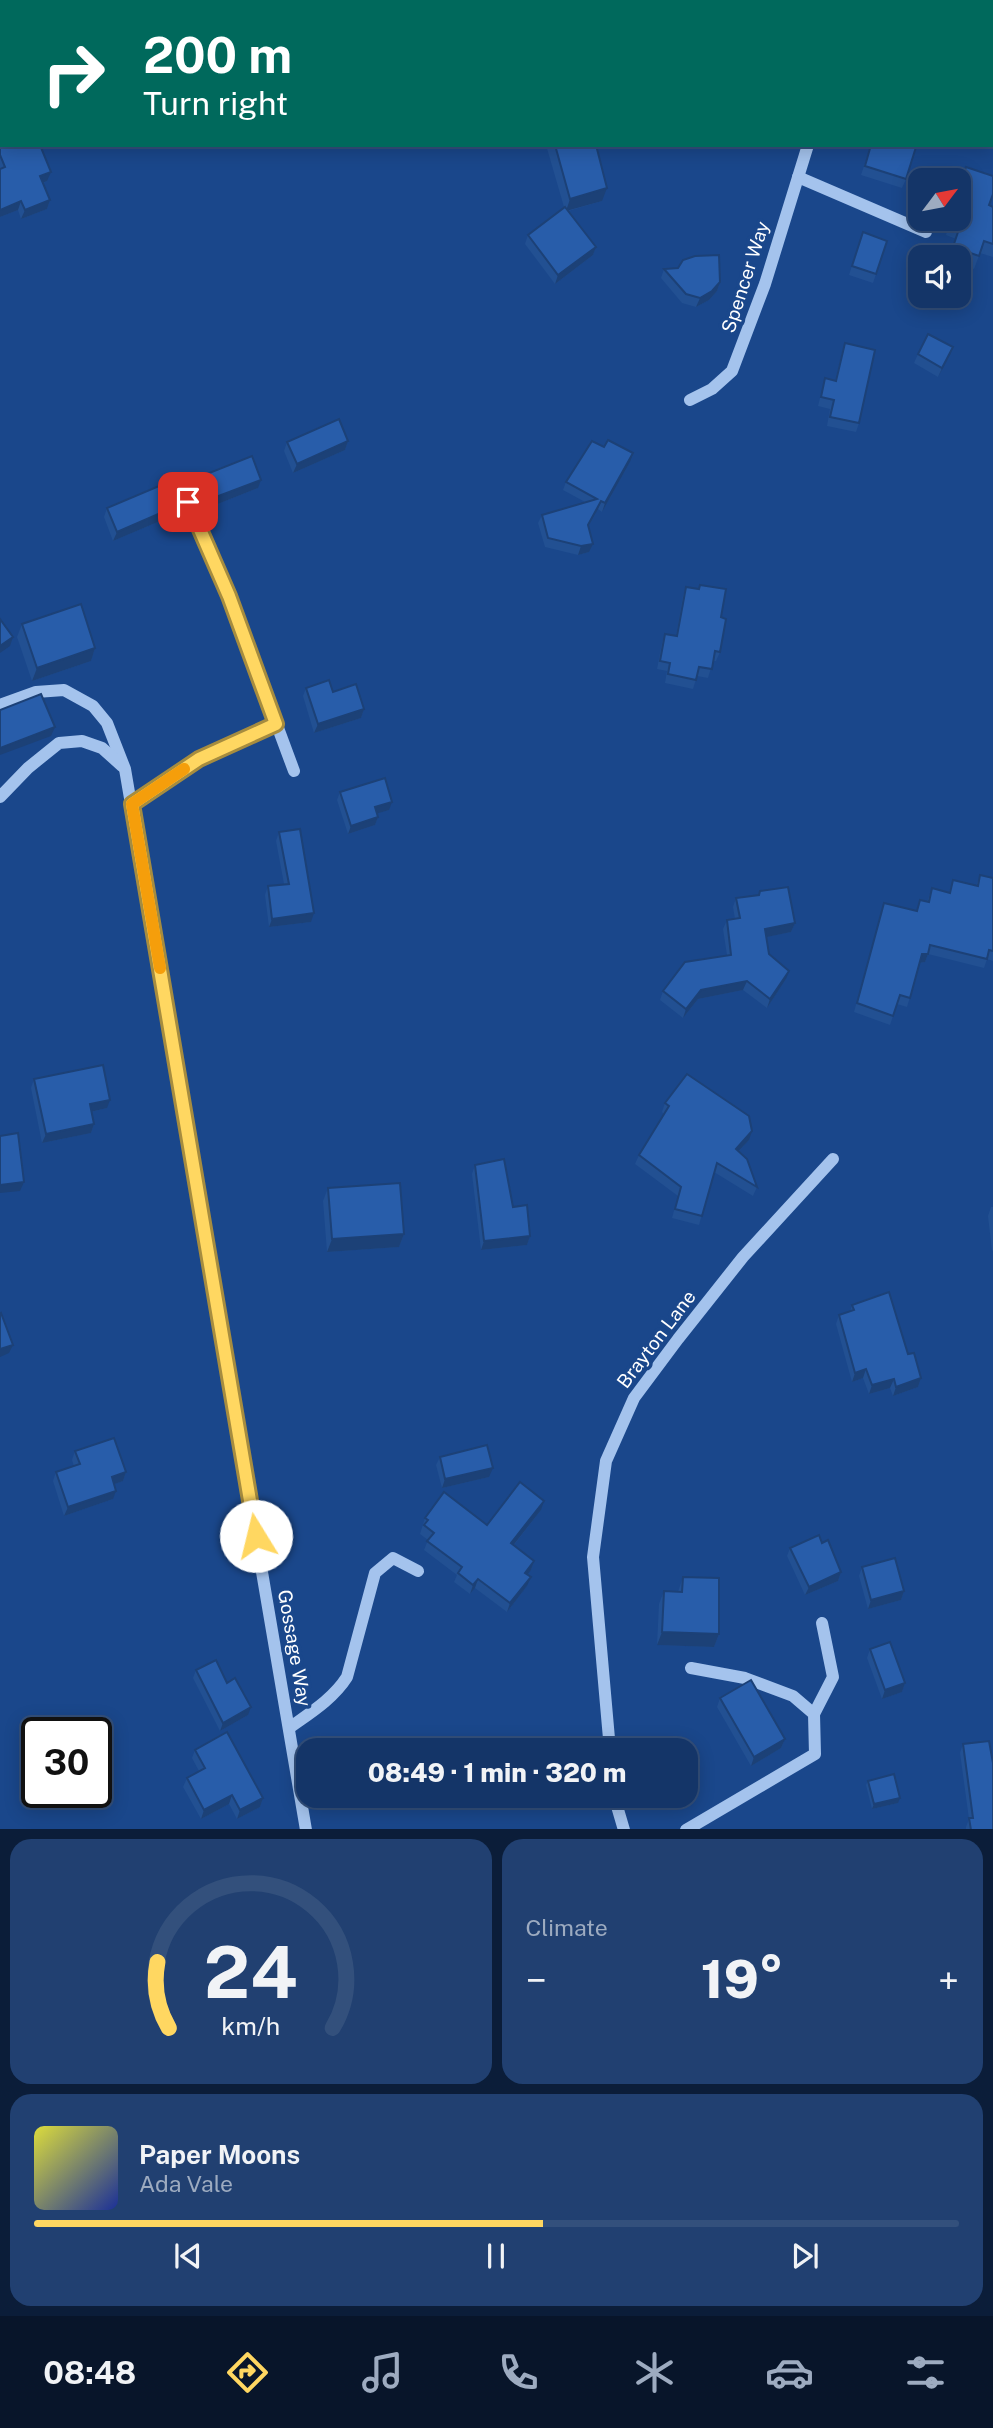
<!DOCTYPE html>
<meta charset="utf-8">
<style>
body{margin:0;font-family:"Public Sans",sans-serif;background:#214071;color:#f1f3f6;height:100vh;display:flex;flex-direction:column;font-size:26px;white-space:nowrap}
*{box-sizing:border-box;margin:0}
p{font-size:23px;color:#9dabc0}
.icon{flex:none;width:38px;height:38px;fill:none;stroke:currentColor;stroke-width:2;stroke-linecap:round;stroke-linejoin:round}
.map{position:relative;height:1829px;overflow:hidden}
.side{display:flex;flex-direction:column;gap:10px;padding:10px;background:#0b1d39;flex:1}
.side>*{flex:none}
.banner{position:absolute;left:0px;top:0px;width:994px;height:147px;box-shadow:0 4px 18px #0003,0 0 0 2px #33507c;background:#00695c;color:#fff;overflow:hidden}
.needle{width:46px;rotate:58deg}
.controls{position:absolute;left:908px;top:168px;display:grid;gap:14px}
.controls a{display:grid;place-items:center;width:63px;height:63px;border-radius:14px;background:#143568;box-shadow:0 4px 18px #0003,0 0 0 2px #33507c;font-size:35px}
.speed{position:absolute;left:21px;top:1717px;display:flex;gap:14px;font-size:35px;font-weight:700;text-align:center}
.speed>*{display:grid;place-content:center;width:91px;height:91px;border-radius:50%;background:#143568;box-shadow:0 4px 18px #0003,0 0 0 2px #33507c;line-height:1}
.speed .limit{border:4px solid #111;border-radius:10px;background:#fff;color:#111}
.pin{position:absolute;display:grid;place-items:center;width:60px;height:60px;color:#fff;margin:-30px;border-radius:14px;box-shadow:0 4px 10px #0006}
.me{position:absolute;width:77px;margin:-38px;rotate:351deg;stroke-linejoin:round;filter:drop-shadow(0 0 5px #0008)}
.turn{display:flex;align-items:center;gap:24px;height:147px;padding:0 28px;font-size:32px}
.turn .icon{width:91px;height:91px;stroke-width:2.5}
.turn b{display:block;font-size:49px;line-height:60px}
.big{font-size:52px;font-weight:800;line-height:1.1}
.side .tile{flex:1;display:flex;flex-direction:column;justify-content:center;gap:10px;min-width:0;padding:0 24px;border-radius:21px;background:#214071}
.side .dial{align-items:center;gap:0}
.dial svg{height:182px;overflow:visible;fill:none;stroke:#33507c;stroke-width:7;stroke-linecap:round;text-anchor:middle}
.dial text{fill:#f1f3f6;stroke:none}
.song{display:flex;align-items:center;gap:21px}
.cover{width:84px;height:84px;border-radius:10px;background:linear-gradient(135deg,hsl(60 70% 55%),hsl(230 70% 35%))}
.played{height:7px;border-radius:4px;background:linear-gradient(90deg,#ffd761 55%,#33507c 55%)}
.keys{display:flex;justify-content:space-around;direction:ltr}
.heat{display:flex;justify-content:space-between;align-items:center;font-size:38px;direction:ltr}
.side .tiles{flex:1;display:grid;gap:10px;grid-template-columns:1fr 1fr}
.tile:last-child{grid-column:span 2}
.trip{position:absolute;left:296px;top:1738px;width:402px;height:70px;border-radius:21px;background:#143568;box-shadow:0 4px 18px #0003,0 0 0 2px #33507c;font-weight:800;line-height:70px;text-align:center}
.tabs{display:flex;height:112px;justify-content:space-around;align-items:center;background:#08152a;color:#9dabc0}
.tabs .icon{width:49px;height:49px}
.tabs .on{color:#ffd761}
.tabs b{font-size:32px;color:#f1f3f6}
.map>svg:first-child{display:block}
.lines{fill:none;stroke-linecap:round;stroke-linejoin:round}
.minor{stroke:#a4c3ed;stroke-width:12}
.wall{fill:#225092}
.shaded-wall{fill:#1c4177}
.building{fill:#285daa;stroke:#1c4177;stroke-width:2}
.route-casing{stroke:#a68c3f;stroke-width:18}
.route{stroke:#ffd761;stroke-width:12}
.slow{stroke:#f59e0b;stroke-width:12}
.labels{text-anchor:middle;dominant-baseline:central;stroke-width:7;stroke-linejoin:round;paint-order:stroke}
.street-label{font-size:19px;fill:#fff;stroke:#1a478b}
</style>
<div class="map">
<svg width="993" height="1830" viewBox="0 0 993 1830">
<rect width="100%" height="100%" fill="#1a478b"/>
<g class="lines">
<!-- minor -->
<g class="minor">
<path d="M855,2L856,0"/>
<path d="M798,177L926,232"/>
<path d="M690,400L712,389L732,371L765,284L808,145"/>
<path d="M188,502L229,596L294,771"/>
<path d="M0,705L36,692L64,690L93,706L107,723L125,769L306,1830"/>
<path d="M0,797L28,768L59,743L82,741L102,748L122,766"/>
<path d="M132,804L199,759L276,724"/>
<path d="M814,1714L833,1677L822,1623"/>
<path d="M289,1728C310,1713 333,1699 347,1677L375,1573L393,1558L418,1571"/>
<path d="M610,1750L593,1557L606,1461L634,1398L678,1339L743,1257L833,1159"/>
<path d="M614,1796L624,1830"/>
<path d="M686,1830L815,1754L814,1714L793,1696L745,1678L691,1668"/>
</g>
</g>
<!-- wall -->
<g class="wall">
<path d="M0,117L47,181L43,183L50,200L47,209L21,219L18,210L0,217Z"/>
<path d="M546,145H596L602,201L568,211L596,247L593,255L555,284L525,244L528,235L564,207Z"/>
<path d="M871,145L906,179L902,188L861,175Z"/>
<path d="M989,205L993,207V257L980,253L974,269L959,263V257H949L956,239L946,235L951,219Z"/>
<path d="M863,232L887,241L873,283L849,275Z"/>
<path d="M664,269L720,282L717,291L709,300L696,307L682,303L661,278Z"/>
<path d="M845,343L859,423L856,432L827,426L830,409L818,406L825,378L835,381L842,352Z"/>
<path d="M953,347L950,355L938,377L914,363L918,354Z"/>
<path d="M348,441L345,450L293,473L284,451L287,442Z"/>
<path d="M630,462L602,512L598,509L588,527L589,552L578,555L545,547L538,523L542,515L585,502L563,490L566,482Z"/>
<path d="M199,477L258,488L205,509L196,486Z"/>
<path d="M107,508L167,518L113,541L104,517Z"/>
<path d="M700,585L721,617L720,652L716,661H713L708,678L697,676L693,689L665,683L667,671L657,669L662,643L665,634L676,636L683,596L686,587L698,589Z"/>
<path d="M22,624L95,648L91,661L32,681L17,637Z"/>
<path d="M306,688L333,692L364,709L361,718L314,733L303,696Z"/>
<path d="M340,792L389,810L377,813L378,817L375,825L348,834L337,800Z"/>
<path d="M279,832L311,922L269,927L265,895L268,886L284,884L276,841Z"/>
<path d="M980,875L993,878V961L987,959L984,968L928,954L925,962L920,963L907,1007L897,1004L890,1025L854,1012L884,903L916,911L920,900L927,902L932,888L949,892L953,880L976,886Z"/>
<path d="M760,891L795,923L791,932L766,937L769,954L786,979L767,1008L743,990L698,999L683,1018L660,1000L663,991L727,955L723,929L727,920L735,919L733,907L736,898L758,895Z"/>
<path d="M34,1079L107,1108L91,1112L94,1124L91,1133L42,1143L31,1088Z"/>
<path d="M665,1103L749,1140L738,1152L757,1187L753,1196L714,1172L699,1225L672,1218L678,1196L635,1164L639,1155L664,1114L662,1112Z"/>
<path d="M475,1165L513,1207L530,1236L527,1245L481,1250L472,1174Z"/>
<path d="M328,1188L404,1234L399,1247L327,1252L323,1201Z"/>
<path d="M991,1207H993V1250L992,1251L988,1216Z"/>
<path d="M852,1305L908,1354L921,1378L918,1387L893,1396L890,1388L869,1394L863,1378L852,1382L836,1324L839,1315L850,1312Z"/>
<path d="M75,1451L126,1472L123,1481L114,1484L113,1499L64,1516L53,1481L56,1472L74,1466L72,1460Z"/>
<path d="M440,1457L489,1477L442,1488L436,1465Z"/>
<path d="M541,1510L514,1545L534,1561L531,1570L527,1575V1586L507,1612L475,1588L470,1594L454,1582L457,1575L424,1550L428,1540L420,1534L425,1518L487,1525Z"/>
<path d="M822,1543L841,1572L838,1581L805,1595L787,1556L790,1548Z"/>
<path d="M862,1567L904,1591L901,1600L868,1609L859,1576Z"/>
<path d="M683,1577L719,1634L714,1647L657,1645L659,1604L664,1591L678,1592Z"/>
<path d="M870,1649L905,1683L902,1692L882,1699L867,1658Z"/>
<path d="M196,1670L227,1683L248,1715L220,1731L193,1678Z"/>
<path d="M720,1698L785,1739L781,1748L751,1766L717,1707Z"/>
<path d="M963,1744L993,1830H966V1827L969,1819L960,1753Z"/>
<path d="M195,1750L263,1798L260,1807L237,1819L229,1804L201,1819L183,1787L187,1778L199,1771L192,1758Z"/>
<path d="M868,1781L898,1803L872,1809L866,1785Z"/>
</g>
<!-- shaded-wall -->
<g class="shaded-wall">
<path d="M51,172L47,181L37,185L40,176Z"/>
<path d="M607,188L602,201L566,211L570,199Z"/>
<path d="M50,200L47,209L21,219L25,210Z"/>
<path d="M21,201L18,210L0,217V210Z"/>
<path d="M596,247L593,255L555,284L558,275Z"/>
<path d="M720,282L717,291L709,300L696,307L700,298Z"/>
<path d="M953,347L950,355L938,377L942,368Z"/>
<path d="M348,441L345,450L293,473L297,464Z"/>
<path d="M633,453L630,462L602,512L605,503Z"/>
<path d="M261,480L258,488L205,509L208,500Z"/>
<path d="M601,501L598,509L584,533L588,525Z"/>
<path d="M170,509L167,518L113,541L117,532Z"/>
<path d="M593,544L589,552L578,555L581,546Z"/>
<path d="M13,637L10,646L0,653V646Z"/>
<path d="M95,648L91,661L32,681L37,668Z"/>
<path d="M364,709L361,718L314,733L318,724Z"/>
<path d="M55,727L51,736L0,755V748Z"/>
<path d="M392,802L389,810L372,815L375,807Z"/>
<path d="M378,817L375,825L348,834L351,826Z"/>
<path d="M314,913L311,922L269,927L272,919Z"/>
<path d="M795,923L791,932L762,938L765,929Z"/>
<path d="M922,954H928L925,962L919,963Z"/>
<path d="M789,971L786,979L767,1008L770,999Z"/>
<path d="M747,981L743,990L698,999L683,1018L686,1009L701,990Z"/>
<path d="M110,1100L107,1108L86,1113L90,1104Z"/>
<path d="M94,1124L91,1133L42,1143L46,1134Z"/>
<path d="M752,1131L749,1140L732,1158L736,1149Z"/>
<path d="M24,1182L20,1191L0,1193V1185Z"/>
<path d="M404,1234L399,1247L327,1252L332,1239Z"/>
<path d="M530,1236L527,1245L481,1250L484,1241Z"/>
<path d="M13,1345L9,1353L0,1357V1349Z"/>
<path d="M866,1369L863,1378L852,1382L855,1373Z"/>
<path d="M921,1378L918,1387L893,1396L896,1387Z"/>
<path d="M894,1379L890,1388L869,1394L872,1385Z"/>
<path d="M493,1468L489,1477L442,1488L445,1479Z"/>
<path d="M126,1472L123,1481L109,1486L112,1477Z"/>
<path d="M116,1491L113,1499L64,1516L68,1507Z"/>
<path d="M544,1501L541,1510L508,1552L511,1543Z"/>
<path d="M534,1561L531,1570L522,1582L525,1573Z"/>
<path d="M841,1572L838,1581L805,1595L809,1587Z"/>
<path d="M531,1577L527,1586L507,1612L510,1603Z"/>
<path d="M478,1579L475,1588L470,1594L473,1585Z"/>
<path d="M904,1591L901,1600L868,1609L871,1600Z"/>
<path d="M662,1632L719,1634L714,1647L657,1645Z"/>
<path d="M905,1683L902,1692L882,1699L885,1690Z"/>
<path d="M251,1707L248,1715L220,1731L223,1723Z"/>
<path d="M785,1739L781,1748L751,1766L754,1757Z"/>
<path d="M232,1795L229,1804L201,1819L204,1810Z"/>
<path d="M263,1798L260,1807L237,1819L240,1810Z"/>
<path d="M900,1798L898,1803L872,1809L874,1804Z"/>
</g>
<!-- building -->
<g class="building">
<path d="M747,0H794L793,2H753Z"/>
<path d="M2,116V145H40L51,172L40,176L50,200L25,210L21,201L0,210V169L5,167L0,155V117Z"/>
<path d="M555,145H596L607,188L570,199Z"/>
<path d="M871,145H910L916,147L906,179L865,166Z"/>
<path d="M966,167L993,176V194L989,205L993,207V244L984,241L979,256L953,247L960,226L950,223L951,219H959V186Z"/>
<path d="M565,207L596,247L558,275L528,235Z"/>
<path d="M863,232L887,241L876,274L852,266Z"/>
<path d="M719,255L720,282L712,291L700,298L686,294L664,269L678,268L683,260L695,256Z"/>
<path d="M928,334L953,347L942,368L918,354Z"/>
<path d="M845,343L875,350L859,423L830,417L834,400L821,397L825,378L836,381Z"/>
<path d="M339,419L348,441L297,464L287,442Z"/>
<path d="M608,440L633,453L605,503L601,501L588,525L593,544L581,546L548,538L542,515L597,499L566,482L592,441L604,447Z"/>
<path d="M252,456L261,480L208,500L199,477Z"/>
<path d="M159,486L170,509L117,532L107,508Z"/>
<path d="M700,585L726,589L721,617L726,619L720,652L715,651L712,669L699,667L696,680L668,674L670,663L660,661L665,634L677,636L686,587L699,589Z"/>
<path d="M81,604L95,648L37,668L22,624Z"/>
<path d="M0,619L13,637L0,646Z"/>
<path d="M329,680L333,692L356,684L364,709L318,724L306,688Z"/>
<path d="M41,694L55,727L0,748V710Z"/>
<path d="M385,778L392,802L375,807L378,817L351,826L340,792Z"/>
<path d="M300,829L314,913L272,919L268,886L289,884L279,832Z"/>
<path d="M980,875L993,878V951L989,950L987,959L930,945L928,954H922L910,998L900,995L893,1016L857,1003L884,903L917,911L920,900L929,902L932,888L950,893L953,880L978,886Z"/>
<path d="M788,887L795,923L765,929L769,954L789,971L770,999L747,981L701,990L686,1009L663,991L685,962L731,955L727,920L740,918L736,898L759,895L760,891Z"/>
<path d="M103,1065L110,1100L90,1104L94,1124L46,1134L34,1079Z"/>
<path d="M687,1074L749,1116L752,1131L736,1149L747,1159L757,1187L717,1163L702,1216L675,1209L681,1187L639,1155L669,1106L665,1103Z"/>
<path d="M18,1133L24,1182L0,1185V1136Z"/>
<path d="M504,1159L513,1207L527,1205L530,1236L484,1241L475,1165Z"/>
<path d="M400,1183L404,1234L332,1239L328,1188Z"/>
<path d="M889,1292L908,1354L914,1353L921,1378L896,1387L894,1379L872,1385L866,1369L855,1373L839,1315L854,1310L852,1305Z"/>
<path d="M1,1313L13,1345L0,1349V1314Z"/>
<path d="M114,1438L126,1472L112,1477L116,1491L68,1507L56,1472L80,1464L75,1451Z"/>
<path d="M487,1445L493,1468L445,1479L440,1457Z"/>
<path d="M520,1482L544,1501L511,1543L534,1561L525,1573L531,1577L510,1603L478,1579L473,1585L458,1573L462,1567L427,1541L434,1533L424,1525L428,1520L425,1518L444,1492L487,1525Z"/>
<path d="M819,1535L822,1543L828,1540L841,1572L809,1587L790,1548Z"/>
<path d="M895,1558L904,1591L871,1600L862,1567Z"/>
<path d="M683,1577L719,1578V1634L662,1632L664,1591L682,1592Z"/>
<path d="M890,1642L905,1683L885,1690L870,1649Z"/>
<path d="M216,1660L227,1683L235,1678L251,1707L223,1723L196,1670Z"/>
<path d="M751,1680L785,1739L754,1757L720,1698Z"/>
<path d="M227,1732L263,1798L240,1810L232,1795L204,1810L187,1778L205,1768L195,1750Z"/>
<path d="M989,1741L993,1763V1830H971L969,1818H973L963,1744Z"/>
<path d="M894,1774L900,1798L874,1804L868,1781Z"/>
</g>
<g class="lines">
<defs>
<path id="route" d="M188,502L229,596L276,724L199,759L132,804L256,1536"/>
</defs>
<!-- route casing -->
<use href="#route" class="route-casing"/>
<!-- route -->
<use href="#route" class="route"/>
<!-- slow -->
<path class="slow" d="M160,968L132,804L184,769"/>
</g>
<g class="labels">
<!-- street labels -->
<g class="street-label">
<text transform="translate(745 277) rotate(-72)">Spencer Way</text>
<text transform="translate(656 1339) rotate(-53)">Brayton Lane</text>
<text transform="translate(295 1648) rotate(80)">Gossage Way</text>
</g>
</g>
</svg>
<div class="controls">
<a><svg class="needle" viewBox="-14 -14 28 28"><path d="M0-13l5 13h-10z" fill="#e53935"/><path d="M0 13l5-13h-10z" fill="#9dabc0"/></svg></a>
<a><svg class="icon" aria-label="sound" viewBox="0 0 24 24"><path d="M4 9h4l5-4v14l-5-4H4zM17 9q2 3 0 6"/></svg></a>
</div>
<div class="speed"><div class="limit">30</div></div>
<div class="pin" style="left:188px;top:502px;background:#d93025"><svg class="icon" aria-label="arrive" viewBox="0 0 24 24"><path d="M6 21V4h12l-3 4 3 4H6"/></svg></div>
<svg class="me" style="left:256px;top:1536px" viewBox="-20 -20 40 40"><circle r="19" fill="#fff"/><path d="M0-13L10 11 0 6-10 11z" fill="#ffd761"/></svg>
<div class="trip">08:49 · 1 min · 320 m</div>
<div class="banner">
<div class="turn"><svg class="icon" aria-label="right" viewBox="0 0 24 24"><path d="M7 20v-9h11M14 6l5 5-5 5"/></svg><div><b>200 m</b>Turn right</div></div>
</div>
</div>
<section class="side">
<div class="tiles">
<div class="tile dial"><svg viewBox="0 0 100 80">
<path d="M14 69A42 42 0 1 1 86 69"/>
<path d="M14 69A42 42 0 0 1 9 40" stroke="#ffd761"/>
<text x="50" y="56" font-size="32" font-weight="700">24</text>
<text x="50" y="72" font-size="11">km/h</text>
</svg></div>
<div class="tile"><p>Climate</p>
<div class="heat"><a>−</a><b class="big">19°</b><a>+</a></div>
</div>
<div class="tile">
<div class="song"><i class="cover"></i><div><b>Paper Moons</b><p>Ada Vale</p></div></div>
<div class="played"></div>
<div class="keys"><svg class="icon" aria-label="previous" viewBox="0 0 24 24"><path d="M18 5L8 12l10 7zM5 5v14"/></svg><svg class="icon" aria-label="pause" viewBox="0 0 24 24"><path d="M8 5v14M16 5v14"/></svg><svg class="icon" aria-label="next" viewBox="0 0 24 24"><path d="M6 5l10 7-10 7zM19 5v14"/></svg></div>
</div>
</div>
</section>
<nav class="tabs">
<b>08:48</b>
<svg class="icon on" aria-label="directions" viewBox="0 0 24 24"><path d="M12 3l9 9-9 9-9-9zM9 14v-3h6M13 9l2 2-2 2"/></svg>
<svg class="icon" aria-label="music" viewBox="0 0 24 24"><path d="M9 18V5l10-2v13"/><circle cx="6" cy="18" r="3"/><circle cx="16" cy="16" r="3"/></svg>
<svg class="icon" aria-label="phone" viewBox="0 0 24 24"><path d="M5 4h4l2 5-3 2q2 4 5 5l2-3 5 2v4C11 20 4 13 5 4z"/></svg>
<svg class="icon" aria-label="climate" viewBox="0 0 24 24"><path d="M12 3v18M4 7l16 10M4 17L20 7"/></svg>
<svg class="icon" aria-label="car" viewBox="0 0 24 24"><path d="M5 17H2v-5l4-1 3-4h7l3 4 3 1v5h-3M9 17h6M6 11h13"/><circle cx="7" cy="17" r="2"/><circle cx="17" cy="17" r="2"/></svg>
<svg class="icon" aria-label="filters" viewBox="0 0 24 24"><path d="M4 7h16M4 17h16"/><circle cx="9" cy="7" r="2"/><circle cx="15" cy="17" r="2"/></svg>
</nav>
